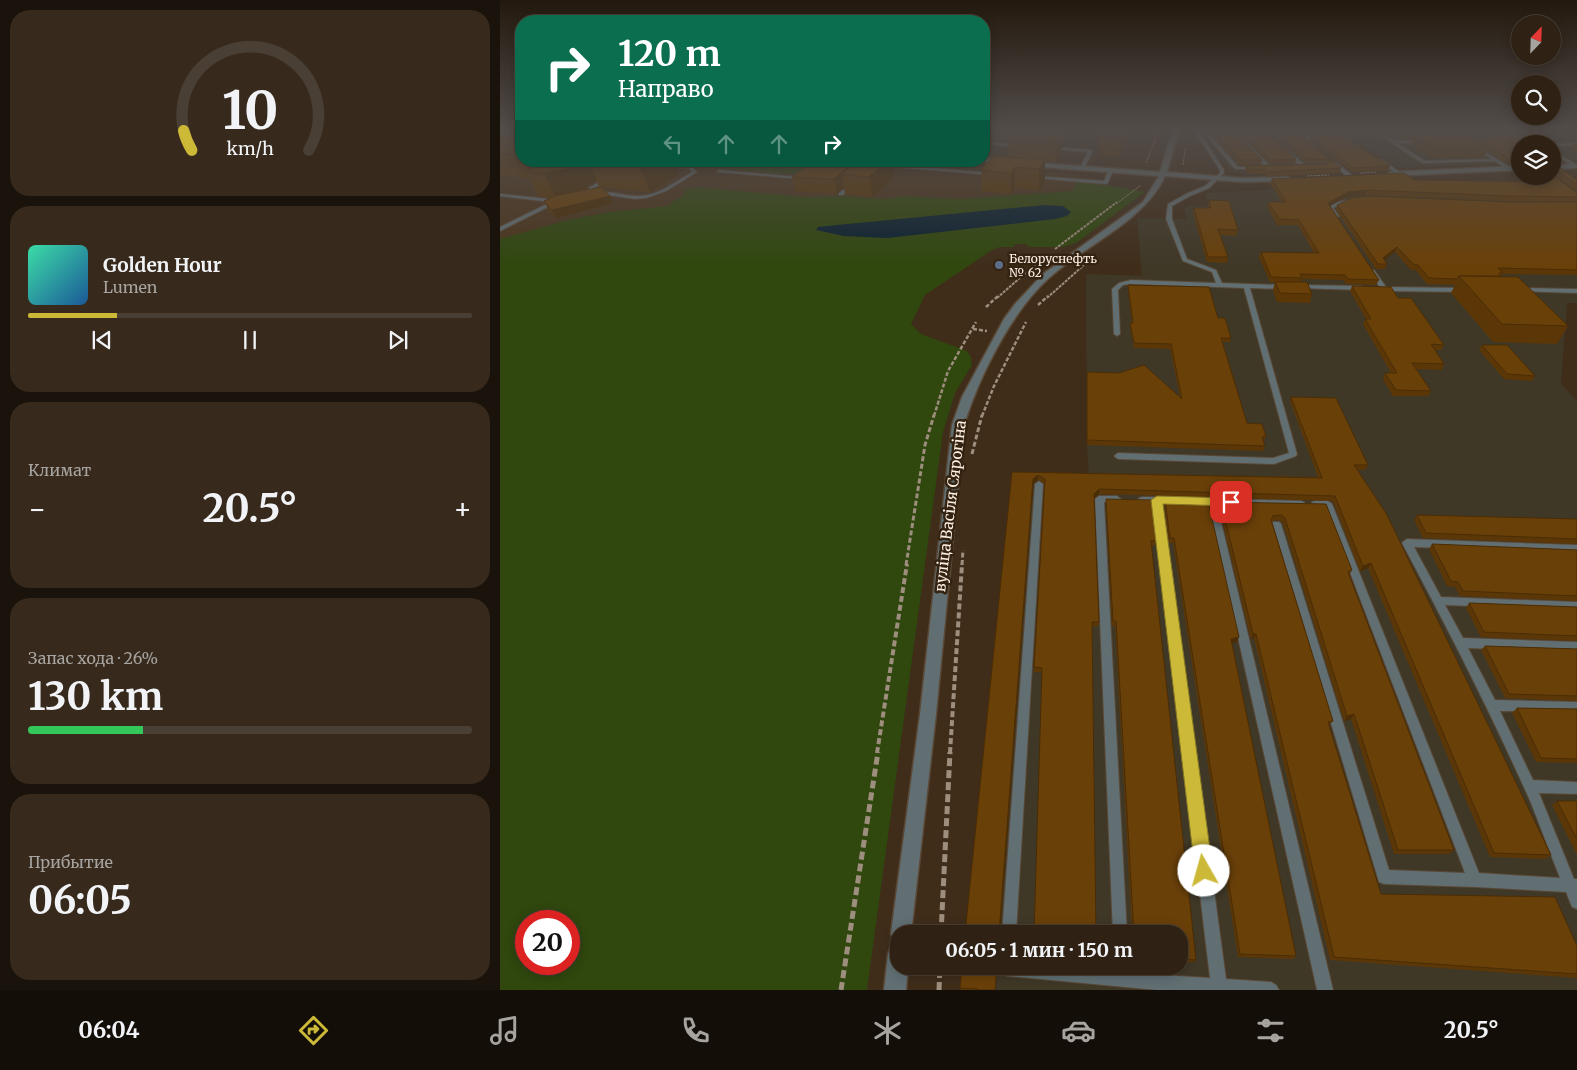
<!DOCTYPE html>
<html lang="ru">
<meta charset="utf-8">
<style>
body{margin:0;font-family:Merriweather,serif;background:#372a1d;color:#f1f3f6;height:100vh;display:flex;flex-direction:column;font-size:19px;white-space:nowrap}
*{box-sizing:border-box;margin:0}
p{font-size:16px;color:#a7a4a0}
.icon{flex:none;width:28px;height:28px;fill:none;stroke:currentColor;stroke-width:2;stroke-linecap:round;stroke-linejoin:round}
.map{position:relative;flex:1;overflow:hidden}
.panel{display:flex;flex-direction:column;gap:10px;padding:10px;background:#1a130b;width:500px}
.panel>*{flex:none}
.top-card{position:absolute;left:15px;top:15px;width:475px;height:152px;border-radius:20px;box-shadow:0 2px 12px #0003,0 0 0 1px #4a3f34;background:#0b6e4f;color:#fff;overflow:hidden}
.needle{width:32px;rotate:23deg}
.tools{position:absolute;left:1011px;top:15px;display:grid;gap:10px}
.tools a{display:grid;place-items:center;width:50px;height:50px;border-radius:50%;background:#2f2214;box-shadow:0 2px 12px #0003,0 0 0 1px #4a3f34;font-size:25px}
.speed{position:absolute;left:15px;top:910px;display:flex;gap:10px;font-size:25px;font-weight:700;text-align:center}
.speed>*{display:grid;place-content:center;width:65px;height:65px;border-radius:50%;background:#2f2214;box-shadow:0 2px 12px #0003,0 0 0 1px #4a3f34;line-height:1}
.speed .limit{border:8px solid #d22;background:#fff;color:#111}
.pin{position:absolute;display:grid;place-items:center;width:42px;height:42px;color:#fff;margin:-21px;border-radius:10px;box-shadow:0 2px 8px #0006}
.me{position:absolute;width:55px;margin:-28px;rotate:353deg;stroke-linejoin:round;filter:drop-shadow(0 0 4px #0008)}
.turn{display:flex;align-items:center;gap:18px;height:105px;padding:0 20px;font-size:22px}
.turn .icon{width:65px;height:65px;stroke-width:2.5}
.turn b{display:block;font-size:35px;line-height:42px}
.lanes{display:flex;align-items:center;height:48px;padding:0 20px;background:#0003;justify-content:center;gap:25px;direction:ltr}
.lanes .off{opacity:.35}
.big{font-size:38px;font-weight:700;line-height:1.1}
.panel .card{flex:1;display:flex;flex-direction:column;justify-content:center;gap:8px;min-width:0;padding:0 18px;border-radius:20px;background:#372a1d}
.panel .dial{align-items:center;gap:0}
.dial svg{height:130px;overflow:visible;fill:none;stroke:#4a3f34;stroke-width:7;stroke-linecap:round;text-anchor:middle}
.dial text{fill:#f1f3f6;stroke:none}
.song{display:flex;align-items:center;gap:15px}
.cover{width:60px;height:60px;border-radius:8px;background:linear-gradient(135deg,hsl(160 70% 55%),hsl(210 70% 35%))}
.played{height:5px;border-radius:2px;background:linear-gradient(90deg,#ccb938 20%,#4a3f34 20%)}
.keys{display:flex;justify-content:space-around;direction:ltr}
.heat{display:flex;justify-content:space-between;align-items:center;font-size:28px;direction:ltr}
.charge{height:8px;border-radius:4px;background:linear-gradient(90deg,#34c759 26%,#4a3f34 0)}
.trip{position:absolute;left:390px;top:925px;width:298px;height:50px;border-radius:20px;background:#2f2214;box-shadow:0 2px 12px #0003,0 0 0 1px #4a3f34;font-weight:700;line-height:50px;text-align:center}
.dock{display:flex;height:80px;justify-content:space-around;align-items:center;background:#130e08;color:#a7a4a0}
.dock .icon{width:35px;height:35px}
.dock .selected{color:#ccb938}
.dock b{font-size:22px;color:#f1f3f6}
main{display:flex;flex:1;min-height:0}
.map>svg:first-child{display:block}
.built{fill:#4b351c}
.industrial{fill:#3f3827}
.green{fill:#30470e;fill-rule:evenodd}
.water{fill:#092131}
.lines{fill:none;stroke-linecap:round;stroke-linejoin:round}
.service-casing{stroke:#5a4836;stroke-width:2}
.minor-casing{stroke:#5a4836;stroke-width:3}
.path-far5{stroke:#9d8e7e;stroke-width:1;stroke-dasharray:2.5 1;stroke-linecap:butt}
.path-far4{stroke:#9d8e7e;stroke-width:2;stroke-dasharray:3 1;stroke-linecap:butt}
.path-far3{stroke:#9d8e7e;stroke-width:2.5;stroke-dasharray:4 2;stroke-linecap:butt}
.path-far2{stroke:#9d8e7e;stroke-width:3;stroke-dasharray:5 2.5;stroke-linecap:butt}
.path-far1{stroke:#9d8e7e;stroke-width:4;stroke-dasharray:6 3;stroke-linecap:butt}
.path{stroke:#9d8e7e;stroke-width:5;stroke-dasharray:8 4;stroke-linecap:butt}
.service{fill:#616f73;fill-rule:evenodd}
.minor{fill:#616f73;fill-rule:evenodd}
.wall{fill:#5b3708;fill-rule:evenodd}
.shaded-wall{fill:#4a2d06}
.building{fill:#6a4009;stroke:#4a2d06}
.route{fill:#ccb938;stroke:#857824}
.service-dot{fill:#5c6f8a;stroke:#342310;stroke-width:2}
.labels{text-anchor:middle;dominant-baseline:central;stroke-width:5;stroke-linejoin:round;paint-order:stroke}
.far-poi-label{font-size:12px;fill:#fdf1e5;stroke:#342310;text-anchor:start}
.street-label{font-size:15px;fill:#fdf1e5;stroke:#342310}
</style>
<main>
<section class="panel">
<div class="card dial"><svg viewBox="0 0 100 80">
<path d="M14 69A42 42 0 1 1 86 69"/>
<path d="M14 69A42 42 0 0 1 9 57" stroke="#ccb938"/>
<text x="50" y="56" font-size="32" font-weight="700">10</text>
<text x="50" y="72" font-size="11">km/h</text>
</svg></div>
<div class="card">
<div class="song"><i class="cover"></i><div><b>Golden Hour</b><p>Lumen</p></div></div>
<div class="played"></div>
<div class="keys"><svg class="icon" aria-label="previous" viewBox="0 0 24 24"><path d="M18 5L8 12l10 7zM5 5v14"/></svg><svg class="icon" aria-label="pause" viewBox="0 0 24 24"><path d="M8 5v14M16 5v14"/></svg><svg class="icon" aria-label="next" viewBox="0 0 24 24"><path d="M6 5l10 7-10 7zM19 5v14"/></svg></div>
</div>
<div class="card"><p>Климат</p>
<div class="heat"><a>−</a><b class="big">20.5°</b><a>+</a></div>
</div>
<div class="card"><p>Запас хода · 26%</p><b class="big">130 km</b><div class="charge"></div></div>
<div class="card"><p>Прибытие</p><b class="big">06:05</b></div>
</section>
<div class="map">
<svg width="1077" height="990" viewBox="0 0 1077 990">
<rect width="100%" height="100%" fill="#3f2d1a"/>
<!-- built -->
<path class="built" d="M0,129L21,161H415L581,175L573,191L335,208L189,204L110,212L68,220L0,239Z"/>
<!-- industrial -->
<g class="industrial">
<path d="M698,129H775L817,163H828L838,171L744,175L742,173H736L728,168Z"/>
<path d="M839,129H1021L1018,134L1077,139V161L1053,162L1052,144H1020V163L897,168Z"/>
<path d="M891,184L1077,187V303H1067L1061,384L1077,401V990H461L463,966H679V934H467L512,477L589,478L587,443L586,274L642,276L637,218L687,219L684,208L692,205L708,206L706,193Z"/>
</g>
<!-- green -->
<g class="green">
<path d="M227,161H316L301,175L216,168Z"/>
<path d="M577,182C600,184 622,188 645,192L576,243L563,247H528L526,244H515L514,247H500L492,250L425,295L411,324L421,334L467,351L471,357L472,365L455,393L443,432L367,990H0V239L68,220L110,212L168,206L173,201L182,197L186,189L198,187L305,197L344,196L381,199L405,196L460,199L573,191ZM26,921H69V964H26Z"/>
</g>
<!-- water -->
<path class="water" d="M545,205L563,206L571,212L567,216L555,219L387,238L344,236L316,230L318,227L327,226Z"/>
<g class="lines">
<defs>
<g id="service">
<path d="M693,129H697L724,170V173L709,188L690,196L672,206V219L687,259L716,270L722,283L783,285L786,287L783,289L750,288L797,454L796,456L774,464L618,459L614,456L618,453L773,458L789,453L744,288L631,284L623,285L618,290L620,334L617,336L614,334L612,289L619,283L631,280L716,283L712,272L683,261L666,219L668,204L686,194L705,186L720,173V170Z"/>
<path d="M701,129H705L738,167H757L759,168L757,169H735Z"/>
<path d="M728,129H732L771,167V169H767Z"/>
<path d="M802,129H806L803,132L809,137V142L816,147V149H814L806,143V138L799,132Z"/>
<path d="M831,129H835L851,138L850,141L858,146L855,147L847,142L848,139Z"/>
<path d="M871,129H875L893,141H924L923,143H897L925,161L992,159L976,149L977,147L1008,166L1004,167L995,161L922,163Z"/>
<path d="M484,142L518,145L520,146L518,147L484,144Z"/>
<path d="M1077,143V145L1052,146V144Z"/>
<path d="M551,147L591,150L593,151L584,168L582,169L580,168L588,152L550,149Z"/>
<path d="M1052,150L1077,165V167H1074L1052,153Z"/>
<path d="M786,151H788L805,165V167H801L786,153Z"/>
<path d="M878,160H882L903,174L899,175L878,162Z"/>
<path d="M150,161L190,166L197,172L166,191L146,198L135,199L108,195H92L89,188L99,182L101,183V184L94,188L96,193C111,190 124,196 139,196C158,196 177,181 192,172L189,168L148,164Z"/>
<path d="M831,162H835L852,175V177H848L831,164Z"/>
<path d="M383,164L492,173L494,174L492,175L381,166Z"/>
<path d="M609,169L613,170L608,183L606,184L535,178L533,177L535,176L604,181Z"/>
<path d="M219,170L299,177L302,175L304,176L300,179L217,172Z"/>
<path d="M352,183L356,184L343,195H339V193Z"/>
<path d="M0,194L58,200L60,201L0,231V227L51,202L0,196Z"/>
<path d="M858,198H860V200L841,204L833,208L839,216L838,217H834L828,208L837,202Z"/>
<path d="M870,270H874L886,287L964,288L967,290L964,292L884,291L881,289L869,271Z"/>
<path d="M799,285L861,286L864,288L861,290L797,288L796,287Z"/>
<path d="M1020,288L1077,289V293L1018,291L1017,290Z"/>
<path d="M539,481L543,484L516,934H502L535,484Z"/>
<path d="M599,496H617L621,499L617,502H604L627,934H613L595,499Z"/>
<path d="M642,497H677L681,500L677,503H662L726,979L771,982L776,985L779,990H657L507,976L502,973L499,966H563L614,972L613,966H629V973L710,978L653,503L639,502L638,500L639,498Z"/>
<path d="M697,498L802,501L806,504L802,507L717,505L833,990H817L708,504L694,503L693,501L694,499Z"/>
<path d="M815,501H828L832,504L979,873L1060,878C1050,853 1041,828 1031,803C992,715 948,629 902,543L904,541L907,539L1077,545V553L914,547L941,597L1077,602V610L945,605L963,638L1077,642V652L968,648L995,700L1077,702V712L1000,711L1033,780L1077,782V794L1039,793L1074,879H1077V909L1072,907L1066,892L975,887L884,884L879,882L771,524L773,522H779L781,524L889,870L965,873L825,507L812,506L811,504L812,502Z"/>
</g>
<g id="minor">
<path d="M673,129H679L667,172L742,178L788,177L791,179L788,181L742,182L665,176C645,221 585,245 549,278C511,312 479,377 464,425L436,714L411,934H399V966H408L406,990H384L388,954L391,946L399,943L394,941L391,934L420,714L452,425L462,397L504,319L515,304L543,274L643,202L659,176L528,166L525,164L528,162L660,172Z"/>
<path d="M484,158L506,160L509,162L506,164L482,161H484Z"/>
<path d="M1077,164V168L1052,169V165Z"/>
<path d="M1020,166V170L890,176L887,174L890,172Z"/>
</g>
</defs>
<!-- service casing -->
<use href="#service" class="service-casing"/>
<!-- minor casing -->
<use href="#minor" class="minor-casing"/>
<!-- path-far5 -->
<g class="path-far5">
<path d="M646,163L659,129"/>
<path d="M683,165L685,149"/>
<path d="M860,173L876,172"/>
<path d="M807,176L829,175"/>
<path d="M616,204L641,185"/>
</g>
<!-- path-far4 -->
<g class="path-far4">
<path d="M555,249L617,202"/>
<path d="M497,298L545,256"/>
<path d="M547,298L584,265"/>
</g>
<!-- path-far3 -->
<g class="path-far3">
<path d="M538,305L548,296"/>
<path d="M486,307L498,296"/>
<path d="M473,329L487,331"/>
<path d="M434,416L448,371L476,322"/>
<path d="M482,416L494,386L526,322"/>
</g>
<!-- path-far2 -->
<g class="path-far2">
<path d="M472,454L482,415"/>
<path d="M406,565L425,445L434,415"/>
<path d="M462,565L463,550"/>
</g>
<!-- path-far1 -->
<g class="path-far1">
<path d="M377,753L407,564"/>
<path d="M450,753L462,564"/>
</g>
<!-- path -->
<g class="path">
<path d="M441,934L450,752"/>
<path d="M341,990L378,752"/>
<path d="M439,990L440,966"/>
</g>
<!-- service -->
<use href="#service" class="service"/>
<!-- minor -->
<use href="#minor" class="minor"/>
</g>
<!-- wall -->
<g class="wall">
<path d="M0,129H21V161H174L179,175L150,192L99,187L97,181L87,186L88,190L113,203L56,218L48,209L44,201L51,198L38,196L29,178L0,175Z"/>
<path d="M484,129H511L499,141H493V147L487,153L484,152Z"/>
<path d="M604,129H630L619,157L599,155L600,136Z"/>
<path d="M706,129H730L762,160L761,164L740,165Z"/>
<path d="M734,129H761L796,159L795,163L770,164Z"/>
<path d="M766,129H800L806,140L841,168L840,173L766,177L764,174H749L745,171L746,166L828,164L826,163H806Z"/>
<path d="M807,129H836L847,139L890,166L888,171L852,172L811,141V137L806,132Z"/>
<path d="M838,129H875L879,132L878,136L852,137Z"/>
<path d="M877,129H1037L1020,144V165H1010L987,151L984,157L931,158L911,145L913,139H903L897,135H888ZM990,136V138L976,139L973,137Z"/>
<path d="M562,134V153L556,162L545,161V181L539,190L515,188L511,194L482,191L481,170L509,157L508,138Z"/>
<path d="M1073,144H1077V152L1070,148Z"/>
<path d="M358,161H392L394,177L373,197L345,194L344,188L337,194L295,191L292,177Z"/>
<path d="M1053,166L1077,180V192L1054,174H1053L1077,193V202L1007,201L865,195L846,197L830,206L879,280L876,285L846,284L843,280L802,279L801,282L812,294L810,303L777,302L773,290L775,282H770L759,257L761,252L814,253L798,225H777L767,207L768,202H782L770,184L772,179L915,180L1035,182L1027,176H1052Z"/>
<path d="M709,200L738,230L736,236L720,235L728,257L727,263L707,262L693,213L694,208H709L708,206Z"/>
<path d="M1009,202H1077V275L1002,274L1001,276L1068,326L1057,344L993,342L951,293L955,285L927,284L916,270H911L895,252L884,260L887,264L885,269H876L836,210L837,205Z"/>
<path d="M628,285L718,318L731,338L730,342H723L747,423L766,436L764,441H763L765,446L763,451L587,445V372L680,397L670,349L634,348L630,328V323H632L628,290Z"/>
<path d="M852,286L898,298L944,345L941,350H935L944,364L942,370L916,369L931,391L928,396H893L883,379L885,373H891L863,324L865,319H866L850,291Z"/>
<path d="M982,345L1035,376L1032,381L1004,379L979,350Z"/>
<path d="M791,397L868,465L865,470H858L1051,855L1045,859L990,857L868,568L860,571L833,501L599,494L594,499L599,622L598,626L592,627L542,672H534L545,484L538,480L533,484L500,934H465L512,472L818,477L790,401Z"/>
<path d="M606,499L657,540L656,545L651,546L696,960L694,962H679V934H632L615,626H612L606,504Z"/>
<path d="M665,500L737,642L732,643L796,956L793,959L738,957L673,543H669L664,505Z"/>
<path d="M721,502L826,504L852,570L849,575L954,850L949,854H894L851,719L844,721L783,523L779,520L772,521L833,721L829,725L881,894L1077,946V978L830,960L754,638L751,639L719,507Z"/>
<path d="M917,515L1077,519V544L923,538L914,520Z"/>
<path d="M932,544L1077,550V601L960,596L955,587L947,586L929,549Z"/>
<path d="M969,603L1077,607V641L981,637L966,608Z"/>
<path d="M985,646L1077,649V701L1005,698L981,650Z"/>
<path d="M1017,708L1077,709V763L1036,762L1012,713Z"/>
<path d="M1057,801H1077V855L1052,805Z"/>
<path d="M462,966H497L495,990H461L460,988Z"/>
</g>
<!-- shaded-wall -->
<g class="shaded-wall">
<path d="M498,129H511L499,141Z"/>
<path d="M624,129H630L619,157L621,137Z"/>
<path d="M493,133V147L487,153V139Z"/>
<path d="M562,134V153L556,162L557,142Z"/>
<path d="M545,160V181L539,190V169Z"/>
<path d="M78,161H90L89,163L97,181L87,186L89,192L56,198L44,173Z"/>
<path d="M151,161H174L179,175L150,192L140,167Z"/>
<path d="M343,161H357L359,174H341L344,188L337,194L334,179Z"/>
<path d="M387,161H392L394,177L373,197L369,177Z"/>
<path d="M515,167V188L511,194V173Z"/>
<path d="M1056,169L1054,174H1052V170Z"/>
<path d="M867,190L865,195L846,197L826,208L828,203L848,192Z"/>
<path d="M110,196L113,203L56,218L52,210Z"/>
<path d="M897,247L895,252L881,263L883,258Z"/>
<path d="M538,475V480L533,484L500,934H499L533,479Z"/>
<path d="M599,489V494L593,499L594,494Z"/>
<path d="M871,563L868,568L860,571L863,566Z"/>
<path d="M753,634H756L754,638L751,639Z"/>
<path d="M739,637L737,642L730,644L731,639Z"/>
<path d="M854,714L851,719L844,721L847,716Z"/>
</g>
<!-- building -->
<g class="building">
<path d="M0,129H21V155L0,153Z"/>
<path d="M604,129H624L621,137L600,136Z"/>
<path d="M711,129H730L762,160H741Z"/>
<path d="M739,129H762L796,159L771,160Z"/>
<path d="M771,129H799L805,135L806,140L841,168L767,172L765,169L750,170L746,166L827,164L831,161L827,159H807Z"/>
<path d="M808,129H836L847,136V139L890,166L853,168L812,137V132Z"/>
<path d="M847,129H875L879,132L854,133Z"/>
<path d="M885,129H1037L1051,144H1020V160H1012L976,139L990,138L992,132L904,135L898,131H889Z"/>
<path d="M515,130L562,134L557,142L508,138Z"/>
<path d="M484,132L493,133L487,139H484Z"/>
<path d="M968,134L988,146L935,148L915,135Z"/>
<path d="M493,156L545,160L539,169L515,167L511,173L481,170Z"/>
<path d="M48,161H78L76,162L78,167L44,173L26,172Z"/>
<path d="M90,161H151L140,167L89,163Z"/>
<path d="M313,161H355L334,179L292,177Z"/>
<path d="M358,161H387L369,177L341,174Z"/>
<path d="M1052,164L1053,166H1057L1077,180V185L1056,169L1052,170Z"/>
<path d="M904,173L915,180L1045,182L1037,176H1052V174L1077,193V197L1009,196L867,190L848,192L828,203L879,280L848,279L845,275L800,274L802,278L771,277L761,252L819,253L799,220L779,219L768,202H786L772,179Z"/>
<path d="M101,187L110,196L52,210L44,201L54,196Z"/>
<path d="M867,196L1009,202H1077V270L998,268L1003,273H999L1001,276H959L957,279L929,278L918,265L913,264L897,247L883,258L887,264H878L837,205L852,198Z"/>
<path d="M709,200L729,201L738,230L718,229L728,257H708L694,208H711Z"/>
<path d="M959,276L1018,277L1068,326L1002,324Z"/>
<path d="M775,282H807L812,294L780,293Z"/>
<path d="M628,285L709,287L718,318H725L731,338H721L747,423L762,424L766,436L762,437L765,446L587,440V372L619,373L644,365L682,399L671,344L634,343L630,323H633Z"/>
<path d="M852,286L891,287L898,298H911L944,345L931,344L944,364L912,363L931,391L896,390L885,373H897L865,319H871Z"/>
<path d="M982,345H1007L1035,376L1007,374Z"/>
<path d="M791,397L836,398L868,465H854L886,513L1051,855L994,853L871,563L863,566L835,496L599,489L594,494L599,622H592L596,934H534L542,668L534,667L545,479L538,475L533,479L499,934H465L512,472L822,478Z"/>
<path d="M606,499L652,500L657,540L651,541L696,960L679,959V934H634L616,621H613Z"/>
<path d="M665,500L708,501L739,637L731,639L796,956L740,954L674,538H670Z"/>
<path d="M721,502L826,504L852,570L848,572L954,850H898L854,714L847,716L785,518L781,515L773,516L771,520L833,721L828,722L881,894L1055,897L1077,946V974L834,957L756,634H753Z"/>
<path d="M917,515L1077,519V539L926,533Z"/>
<path d="M932,544L1077,550V596L963,591L958,582L951,581Z"/>
<path d="M969,603L1077,607V636L984,632Z"/>
<path d="M985,646L1077,649V696L1009,694Z"/>
<path d="M1017,708L1077,709V759L1041,758Z"/>
<path d="M1057,801H1077V839Z"/>
<path d="M462,966H497L495,990H478V989L460,988Z"/>
</g>
<!-- sky -->
<linearGradient id="sky" x2="0" y2="1"><stop stop-color="#23190e"/><stop offset="0.48" stop-color="#524c49"/><stop offset="1" stop-color="#524c49" stop-opacity="0"/></linearGradient>
<rect width="1077" height="267" fill="url(#sky)"/>
<!-- route -->
<path class="route" d="M657,496L731,498L737,502L731,506L663,504L713,871L710,877L704,880L697,877L695,871L651,500Z"/>
<!-- markers -->
<circle class="service-dot" cx="499" cy="265" r="5"/>
<g class="labels">
<!-- far-poi labels -->
<g class="far-poi-label">
<text x="509" y="258">Белоруснефть<tspan x="509" dy="14">№ 62</tspan></text>
</g>
<!-- street labels -->
<g class="street-label">
<text transform="translate(450 506) rotate(-83)">вуліца Васіля Сярогіна</text>
</g>
</g>
</svg>
<div class="tools">
<a><svg class="needle" viewBox="-14 -14 28 28"><path d="M0-13l5 13h-10z" fill="#e53935"/><path d="M0 13l5-13h-10z" fill="#a7a4a0"/></svg></a>
<a><svg class="icon" aria-label="search" viewBox="0 0 24 24"><circle cx="10" cy="10" r="6"/><path d="M15 15l6 6"/></svg></a>
<a><svg class="icon" aria-label="layers" viewBox="0 0 24 24"><path d="M12 4l9 5-9 5-9-5zM3 14l9 5 9-5"/></svg></a>
</div>
<div class="speed"><div class="limit">20</div></div>
<div class="pin" style="left:731px;top:502px;background:#d93025"><svg class="icon" aria-label="arrive" viewBox="0 0 24 24"><path d="M6 21V4h12l-3 4 3 4H6"/></svg></div>
<svg class="me" style="left:704px;top:871px" viewBox="-20 -20 40 40"><circle r="19" fill="#fff"/><path d="M0-13L10 11 0 6-10 11z" fill="#ccb938"/></svg>
<div class="trip">06:05 · 1 мин · 150 m</div>
<div class="top-card">
<div class="turn"><svg class="icon" aria-label="right" viewBox="0 0 24 24"><path d="M7 20v-9h11M14 6l5 5-5 5"/></svg><div><b>120 m</b>Направо</div></div>
<div class="lanes"><svg class="icon off" aria-label="left" viewBox="0 0 24 24"><path d="M17 20v-9H6M10 6l-5 5 5 5"/></svg><svg class="icon off" aria-label="ahead" viewBox="0 0 24 24"><path d="M12 20V5M6 11l6-6 6 6"/></svg><svg class="icon off" aria-label="ahead" viewBox="0 0 24 24"><path d="M12 20V5M6 11l6-6 6 6"/></svg><svg class="icon" aria-label="right" viewBox="0 0 24 24"><path d="M7 20v-9h11M14 6l5 5-5 5"/></svg></div>
</div>
</div>
</main>
<nav class="dock">
<b>06:04</b>
<svg class="icon selected" aria-label="directions" viewBox="0 0 24 24"><path d="M12 3l9 9-9 9-9-9zM9 14v-3h6M13 9l2 2-2 2"/></svg>
<svg class="icon" aria-label="music" viewBox="0 0 24 24"><path d="M9 18V5l10-2v13"/><circle cx="6" cy="18" r="3"/><circle cx="16" cy="16" r="3"/></svg>
<svg class="icon" aria-label="phone" viewBox="0 0 24 24"><path d="M5 4h4l2 5-3 2q2 4 5 5l2-3 5 2v4C11 20 4 13 5 4z"/></svg>
<svg class="icon" aria-label="climate" viewBox="0 0 24 24"><path d="M12 3v18M4 7l16 10M4 17L20 7"/></svg>
<svg class="icon" aria-label="car" viewBox="0 0 24 24"><path d="M5 17H2v-5l4-1 3-4h7l3 4 3 1v5h-3M9 17h6M6 11h13"/><circle cx="7" cy="17" r="2"/><circle cx="17" cy="17" r="2"/></svg>
<svg class="icon" aria-label="filters" viewBox="0 0 24 24"><path d="M4 7h16M4 17h16"/><circle cx="9" cy="7" r="2"/><circle cx="15" cy="17" r="2"/></svg>
<b>20.5°</b>
</nav>
